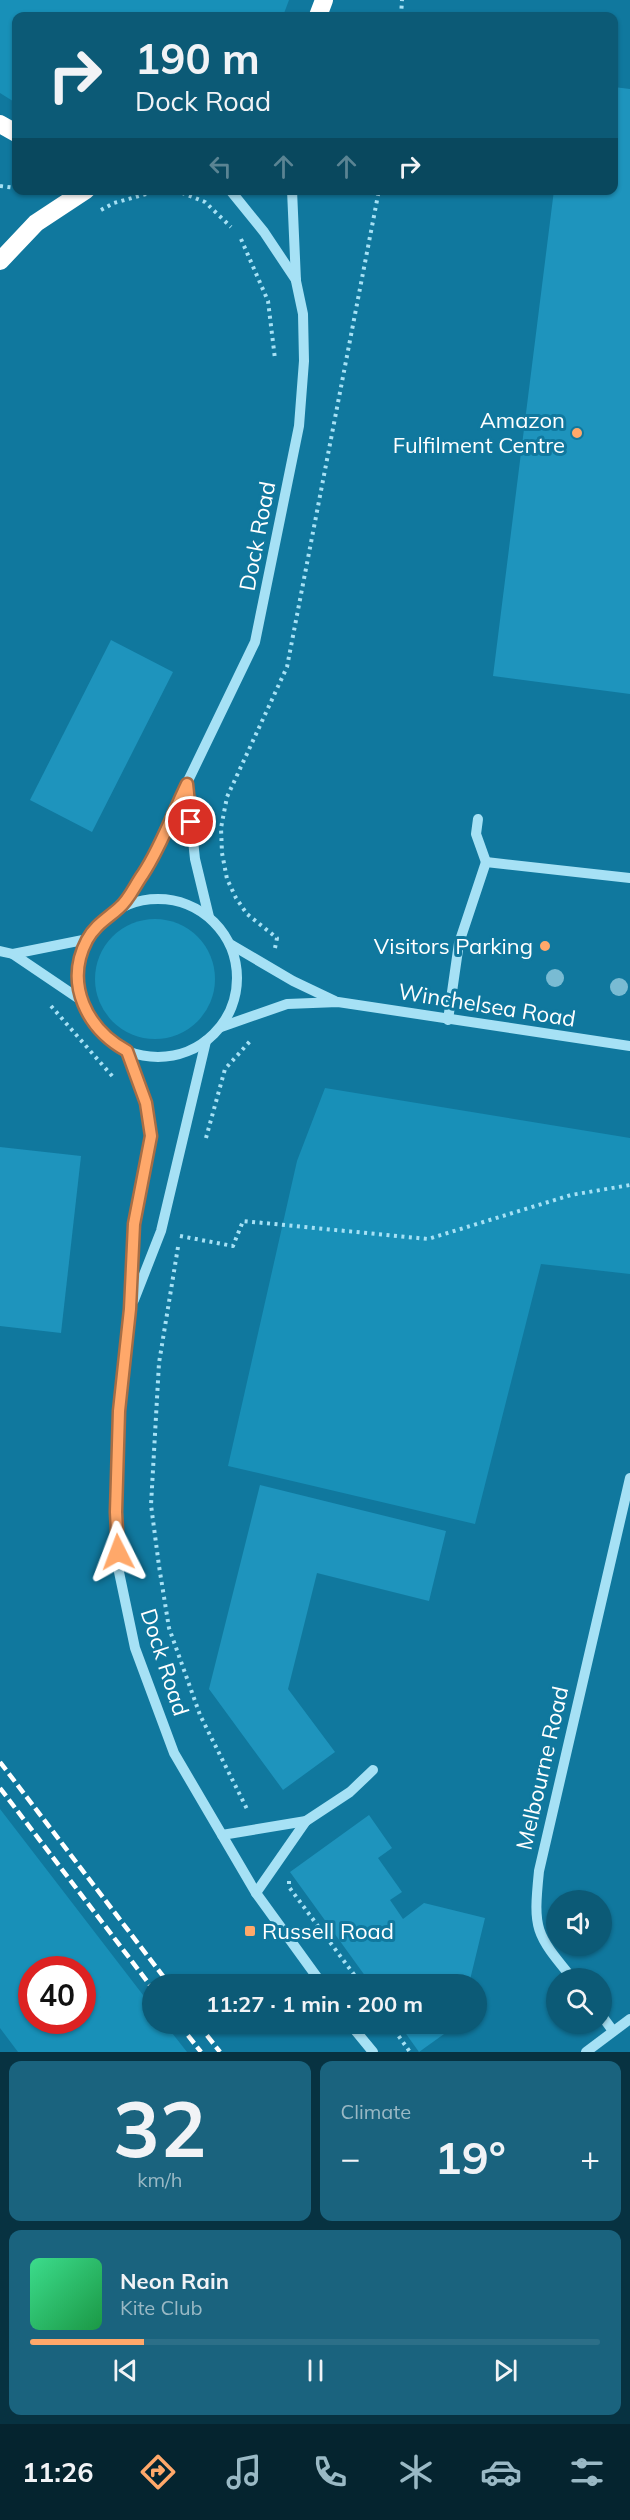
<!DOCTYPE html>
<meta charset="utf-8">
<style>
body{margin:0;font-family:Mulish,sans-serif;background:#1a637e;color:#f1f3f6;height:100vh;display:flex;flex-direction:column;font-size:22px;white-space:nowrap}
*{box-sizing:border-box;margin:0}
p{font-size:20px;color:#9ab9c5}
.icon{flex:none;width:33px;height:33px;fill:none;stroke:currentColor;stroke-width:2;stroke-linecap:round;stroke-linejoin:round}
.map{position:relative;height:2052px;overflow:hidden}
.sheet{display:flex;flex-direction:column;gap:9px;padding:9px;background:#073241;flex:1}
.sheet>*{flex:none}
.banner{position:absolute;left:12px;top:12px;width:606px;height:183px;border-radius:12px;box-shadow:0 2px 4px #0004;background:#0c5a76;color:#f1f3f6;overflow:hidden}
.fabs{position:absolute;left:546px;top:1890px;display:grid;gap:12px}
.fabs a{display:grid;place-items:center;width:66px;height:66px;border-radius:50%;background:#0c5a76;box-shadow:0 2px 4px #0004;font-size:30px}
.speed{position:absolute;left:18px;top:1956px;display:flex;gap:12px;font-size:30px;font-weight:700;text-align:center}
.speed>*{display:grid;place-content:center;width:78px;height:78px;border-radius:50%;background:#0c5a76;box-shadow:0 2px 4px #0004;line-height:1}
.speed .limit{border:9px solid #d22;background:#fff;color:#111}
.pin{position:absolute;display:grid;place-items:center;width:51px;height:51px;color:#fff;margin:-26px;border:3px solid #fff;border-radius:50%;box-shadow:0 2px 6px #0007}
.me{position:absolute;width:66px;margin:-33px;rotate:357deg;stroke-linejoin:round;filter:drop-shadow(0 0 4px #0008)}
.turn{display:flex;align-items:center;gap:21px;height:126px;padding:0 24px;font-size:27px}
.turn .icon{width:78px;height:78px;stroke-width:2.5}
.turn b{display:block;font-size:42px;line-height:51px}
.lanes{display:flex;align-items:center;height:57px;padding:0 24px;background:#0003;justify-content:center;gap:30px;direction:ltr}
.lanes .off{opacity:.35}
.big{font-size:45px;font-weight:700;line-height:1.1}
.sheet .card{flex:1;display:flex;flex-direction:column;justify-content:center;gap:9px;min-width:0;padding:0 21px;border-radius:12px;background:#1a637e}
.sheet .dial{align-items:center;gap:0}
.dial b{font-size:78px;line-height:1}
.song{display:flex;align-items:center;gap:18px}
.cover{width:72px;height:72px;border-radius:9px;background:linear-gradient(135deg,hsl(150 70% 55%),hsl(140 70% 35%))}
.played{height:6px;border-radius:3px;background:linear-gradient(90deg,#ffa86a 20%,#2c6f88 20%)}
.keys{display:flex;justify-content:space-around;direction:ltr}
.heat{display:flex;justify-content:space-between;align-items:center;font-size:33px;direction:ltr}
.sheet .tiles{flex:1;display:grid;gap:9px;grid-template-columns:1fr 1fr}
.card:last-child{grid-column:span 2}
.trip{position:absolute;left:142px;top:1974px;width:345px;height:60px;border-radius:30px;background:#0c5a76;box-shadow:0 2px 4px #0004;font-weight:700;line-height:60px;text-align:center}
.menu{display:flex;height:96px;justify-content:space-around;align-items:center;background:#05242f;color:#9ab9c5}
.menu .icon{width:42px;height:42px}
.menu .current{color:#ffa86a}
.menu b{font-size:27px;color:#f1f3f6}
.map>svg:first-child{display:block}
.green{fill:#1890b8;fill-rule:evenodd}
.building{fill:#1e94bd}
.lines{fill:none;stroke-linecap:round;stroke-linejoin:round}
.path{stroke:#a6e1f5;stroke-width:4;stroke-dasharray:3 4.5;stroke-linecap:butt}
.minor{stroke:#a6e1f5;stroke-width:10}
.highway{stroke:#fff;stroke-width:18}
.rail{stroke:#fff;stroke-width:4.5;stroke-dasharray:10 4.5;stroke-linecap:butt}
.tree{fill:#79bbd3}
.route-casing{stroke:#a66d45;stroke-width:15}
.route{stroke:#ffa86a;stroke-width:10}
.poi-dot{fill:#ffa86a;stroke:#10789e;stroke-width:2}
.labels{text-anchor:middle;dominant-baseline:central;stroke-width:6;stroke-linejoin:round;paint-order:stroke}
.poi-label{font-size:22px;fill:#fff;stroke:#10789e;text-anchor:end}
.street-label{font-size:22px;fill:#fff;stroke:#10789e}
</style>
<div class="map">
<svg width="630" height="2052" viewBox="0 0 630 2052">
<rect width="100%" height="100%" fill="#10789e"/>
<!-- green -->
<g class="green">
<path d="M0,0H289L283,16H16V103L0,93Z"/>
<circle cx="155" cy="979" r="60"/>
<path d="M325,1088L630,1138V1274L541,1264L475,1524L228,1466L297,1161Z"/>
<path d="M0,1809L153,2008V2024H165L187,2052H18L0,2028ZM32,1970H82V2020H32Z"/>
</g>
<!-- building -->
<g class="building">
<path d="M614,87L630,89V694L493,676L554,190H614Z"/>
<path d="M111,640L173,672L92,832L30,800Z"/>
<path d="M0,1147L81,1156L61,1333L0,1326Z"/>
<path d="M260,1485L446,1531L429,1601L317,1573L288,1689L335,1752L283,1790L209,1689Z"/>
<path d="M369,1815L392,1848L378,1858L402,1892L390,1900L403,1919L424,1903L485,1918L469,1984H371L290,1872Z"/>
<path d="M399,2024H458L419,2052Z"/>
</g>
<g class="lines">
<!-- path -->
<g class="path">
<path d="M401,16L402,0"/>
<path d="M0,186L16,188"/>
<path d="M30,190L40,193"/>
<path d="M175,190L205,202L231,227"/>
<path d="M101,210L114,203L161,190"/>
<path d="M241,239L268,301L275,359"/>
<path d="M275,948L277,938L247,914L236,898L227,879L222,853L221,828L227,797L287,667L379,190"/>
<path d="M51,1006L113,1077"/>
<path d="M206,1138L225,1069L252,1039"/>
<path d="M180,1236L233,1246L243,1221L428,1239L571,1195L630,1185"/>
<path d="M178,1247L159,1363L151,1505L159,1566L169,1628L200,1715L248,1811"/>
<path d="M289,1881V1887L361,1984"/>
<path d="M390,2024L410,2052"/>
</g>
<!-- minor -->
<g class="minor">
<path d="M230,190L264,232L296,280"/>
<path d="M187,784L195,859L209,917"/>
<path d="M478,819L476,834L486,862"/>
<circle cx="158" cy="978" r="79"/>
<path d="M121,907L144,872L255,642L299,426L304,361L303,314L296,281L292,190"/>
<path d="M230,944L293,981L335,1001"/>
<path d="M0,951L13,954L81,1000"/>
<path d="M13,954L88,939"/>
<path d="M448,1020L459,943L486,862L630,878"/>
<path d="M221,1027L287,1004L338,1002L630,1046"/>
<path d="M127,1051L146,1103L151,1136L134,1224L130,1309L119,1411L116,1512L119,1572L135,1648L174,1753L256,1893L322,1984"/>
<path d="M134,1300L161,1231L206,1041"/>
<path d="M222,1835L306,1821L350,1792L373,1770"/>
<path d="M256,1893L306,1821"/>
<path d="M572,1978C535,1933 533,1930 539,1871L630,1478"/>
<path d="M602,2016L613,2031"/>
<path d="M350,2024L373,2052"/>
<path d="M586,2052L630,2019"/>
</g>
<!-- highway -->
<g class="highway">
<path d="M318,16L324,0"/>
<path d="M0,124L16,133"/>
<path d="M0,261L36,223L86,190"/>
</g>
<!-- rail -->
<g class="rail">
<path d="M0,1762L169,1984"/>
<path d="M0,1788L153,1989"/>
<path d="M179,2024L201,2052"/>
<path d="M198,2024L220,2052"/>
</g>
</g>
<!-- trees -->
<g class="tree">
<circle cx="555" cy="978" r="9"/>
<circle cx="619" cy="987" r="9"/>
</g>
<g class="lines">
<defs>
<path id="route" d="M118,1552L116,1512L119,1411L130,1309L134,1224L151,1136L146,1103L127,1051C87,1029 64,984 87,940C95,925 108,918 119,908C129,900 135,885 143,874C161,847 173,813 187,784L191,822"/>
</defs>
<!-- route casing -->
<use href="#route" class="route-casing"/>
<!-- route -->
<use href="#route" class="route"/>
</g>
<!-- markers -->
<g class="poi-dot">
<circle cx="577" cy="433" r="6"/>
<circle cx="545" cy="946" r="6"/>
<rect x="244" y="1925" width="12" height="12" rx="3"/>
</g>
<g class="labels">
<!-- poi labels -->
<g class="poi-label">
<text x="565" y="420">Amazon<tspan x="565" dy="25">Fulfilment Centre</tspan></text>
<text x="533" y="946">Visitors Parking</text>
<text x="262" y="1931" text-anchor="start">Russell Road</text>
</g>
<!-- street labels -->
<g class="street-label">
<text transform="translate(257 536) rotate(-79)">Dock Road</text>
<text transform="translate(487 1005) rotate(9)">Winchelsea Road</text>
<text transform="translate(165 1662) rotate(72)">Dock Road</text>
<text transform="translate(542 1768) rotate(-77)">Melbourne Road</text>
</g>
</g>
</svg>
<div class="fabs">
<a><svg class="icon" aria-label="sound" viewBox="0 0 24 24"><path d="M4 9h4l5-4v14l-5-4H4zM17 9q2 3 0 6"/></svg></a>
<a><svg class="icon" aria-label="search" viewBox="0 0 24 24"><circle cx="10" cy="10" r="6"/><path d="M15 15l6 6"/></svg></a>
</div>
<div class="speed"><div class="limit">40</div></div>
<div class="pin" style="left:191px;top:822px;background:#d93025"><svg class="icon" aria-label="arrive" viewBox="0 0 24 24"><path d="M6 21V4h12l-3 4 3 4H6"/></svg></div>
<svg class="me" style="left:118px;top:1552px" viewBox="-20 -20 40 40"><path d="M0-17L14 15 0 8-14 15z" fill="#ffa86a" stroke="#fff" stroke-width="4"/></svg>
<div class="trip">11:27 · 1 min · 200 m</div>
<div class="banner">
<div class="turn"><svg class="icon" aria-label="right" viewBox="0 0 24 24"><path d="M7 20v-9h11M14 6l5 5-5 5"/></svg><div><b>190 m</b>Dock Road</div></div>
<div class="lanes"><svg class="icon off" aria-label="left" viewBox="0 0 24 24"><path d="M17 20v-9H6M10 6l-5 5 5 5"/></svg><svg class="icon off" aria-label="ahead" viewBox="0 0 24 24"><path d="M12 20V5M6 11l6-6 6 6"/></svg><svg class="icon off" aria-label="ahead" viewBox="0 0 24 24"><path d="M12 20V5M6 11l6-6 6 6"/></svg><svg class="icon" aria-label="right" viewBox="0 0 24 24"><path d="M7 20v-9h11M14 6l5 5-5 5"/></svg></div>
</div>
</div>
<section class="sheet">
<div class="tiles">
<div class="card dial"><b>32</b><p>km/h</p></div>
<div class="card"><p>Climate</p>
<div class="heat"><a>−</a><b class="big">19°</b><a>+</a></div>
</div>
<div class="card">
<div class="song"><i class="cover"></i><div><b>Neon Rain</b><p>Kite Club</p></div></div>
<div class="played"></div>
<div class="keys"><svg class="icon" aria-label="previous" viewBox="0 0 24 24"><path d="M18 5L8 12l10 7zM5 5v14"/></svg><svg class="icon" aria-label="pause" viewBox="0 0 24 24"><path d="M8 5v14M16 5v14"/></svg><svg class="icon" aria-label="next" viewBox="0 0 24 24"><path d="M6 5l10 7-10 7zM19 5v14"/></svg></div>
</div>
</div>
</section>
<nav class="menu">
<b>11:26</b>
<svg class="icon current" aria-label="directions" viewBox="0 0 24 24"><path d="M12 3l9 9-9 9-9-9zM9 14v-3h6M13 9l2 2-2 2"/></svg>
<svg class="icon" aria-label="music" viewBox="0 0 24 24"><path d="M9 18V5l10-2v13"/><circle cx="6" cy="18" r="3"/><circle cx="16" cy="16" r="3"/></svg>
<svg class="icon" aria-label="phone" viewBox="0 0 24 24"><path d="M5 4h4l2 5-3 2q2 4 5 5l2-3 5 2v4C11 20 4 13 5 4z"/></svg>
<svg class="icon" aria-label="climate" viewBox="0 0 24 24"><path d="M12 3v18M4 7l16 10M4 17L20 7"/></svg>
<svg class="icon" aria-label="car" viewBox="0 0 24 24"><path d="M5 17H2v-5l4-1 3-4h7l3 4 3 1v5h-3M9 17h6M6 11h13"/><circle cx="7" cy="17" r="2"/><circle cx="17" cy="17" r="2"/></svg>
<svg class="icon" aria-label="filters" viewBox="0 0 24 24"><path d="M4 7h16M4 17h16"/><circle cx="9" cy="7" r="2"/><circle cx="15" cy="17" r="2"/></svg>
</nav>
